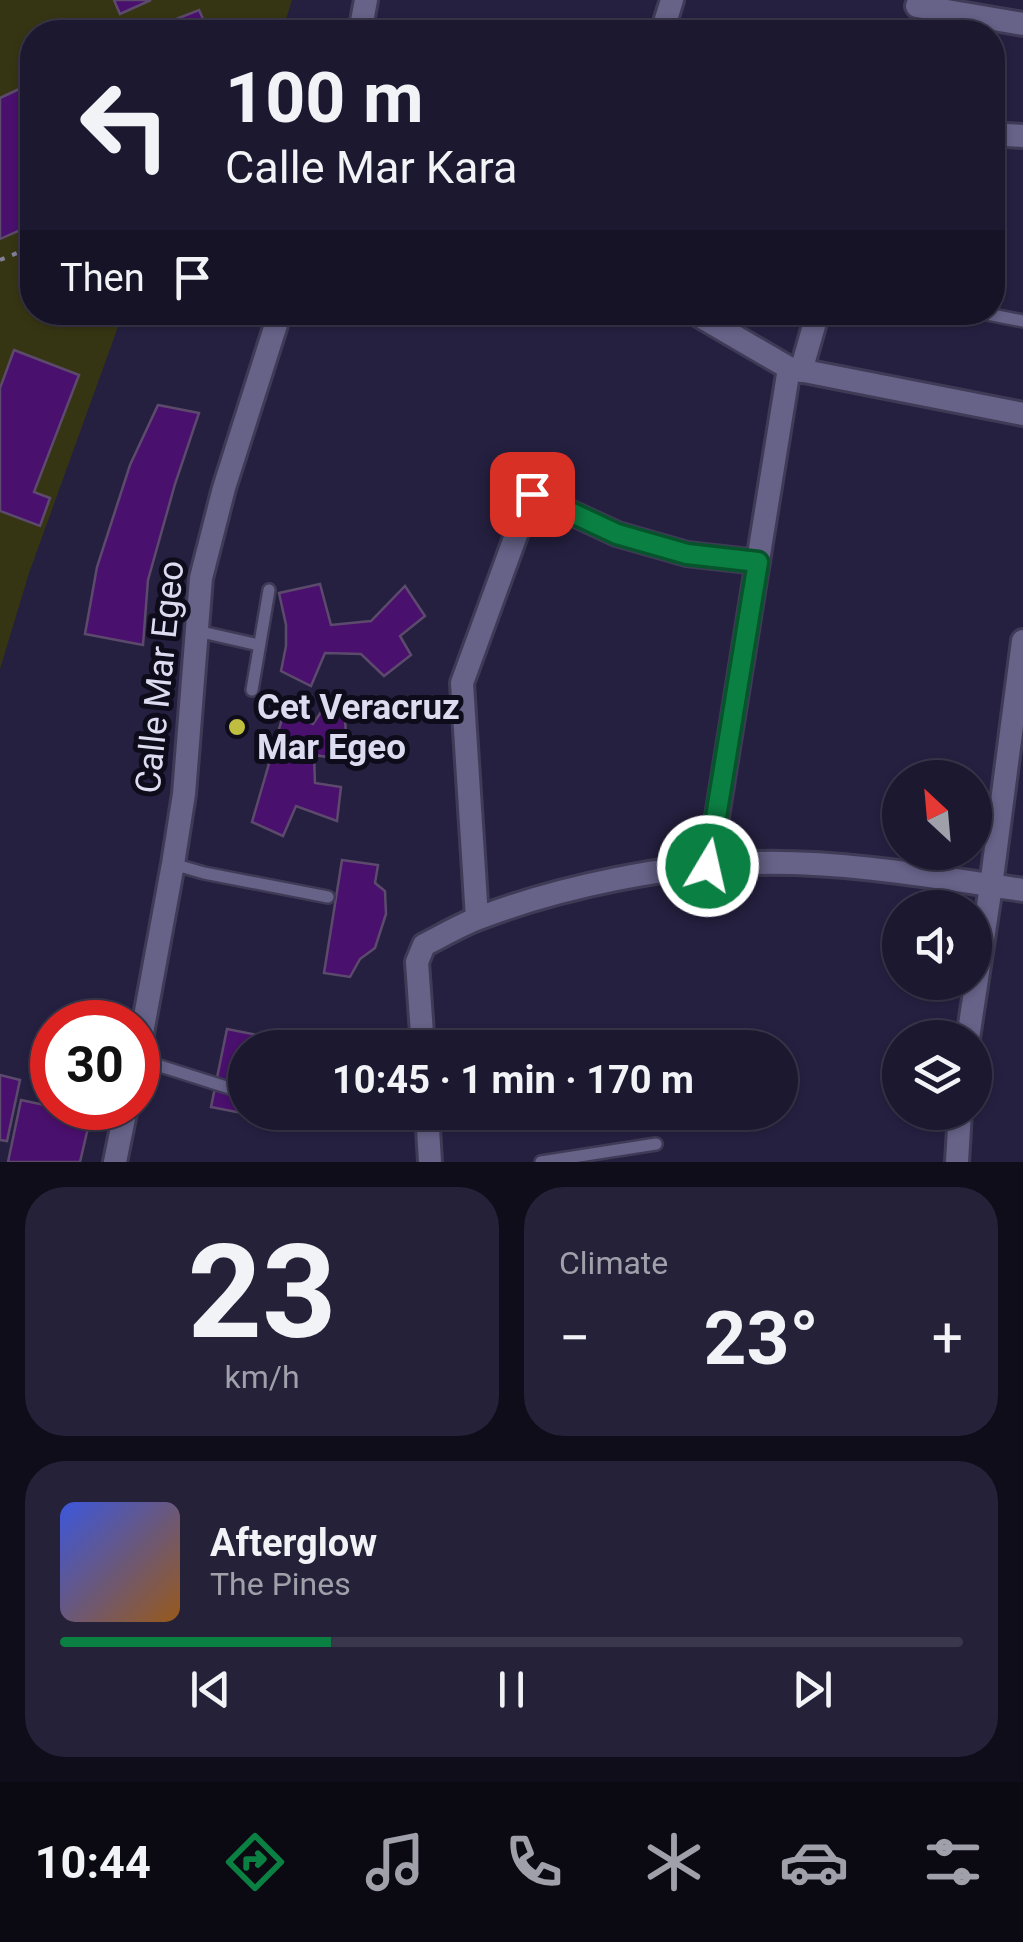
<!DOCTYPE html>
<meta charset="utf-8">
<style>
body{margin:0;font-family:Roboto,sans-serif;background:#252138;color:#f1f3f6;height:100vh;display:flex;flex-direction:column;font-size:38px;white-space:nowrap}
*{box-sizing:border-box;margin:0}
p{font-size:32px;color:#a0a0ab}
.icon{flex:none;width:55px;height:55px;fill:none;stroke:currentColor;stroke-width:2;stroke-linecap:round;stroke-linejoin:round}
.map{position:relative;height:1162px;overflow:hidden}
.details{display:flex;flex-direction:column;gap:25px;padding:25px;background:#0f0d1a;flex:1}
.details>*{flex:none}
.top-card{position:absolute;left:20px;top:20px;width:985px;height:305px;border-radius:40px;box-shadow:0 2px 8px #0004,0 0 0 2px #3a374c;background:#1c1830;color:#f1f3f6;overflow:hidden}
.needle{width:65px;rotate:334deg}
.fabs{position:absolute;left:882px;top:760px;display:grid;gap:20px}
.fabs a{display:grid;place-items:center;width:110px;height:110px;border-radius:50%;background:#1c1830;box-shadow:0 2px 8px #0004,0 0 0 2px #3a374c;font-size:50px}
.speed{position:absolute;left:30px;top:1000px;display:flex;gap:20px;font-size:50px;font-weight:700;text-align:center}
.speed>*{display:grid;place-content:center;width:130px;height:130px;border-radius:50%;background:#1c1830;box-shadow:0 2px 8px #0004,0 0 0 2px #3a374c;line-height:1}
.speed .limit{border:15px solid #d22;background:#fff;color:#111}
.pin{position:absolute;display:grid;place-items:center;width:85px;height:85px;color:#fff;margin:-42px;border-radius:20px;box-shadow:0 5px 15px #0006}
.me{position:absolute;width:110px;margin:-55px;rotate:9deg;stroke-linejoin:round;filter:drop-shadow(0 0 8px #0008)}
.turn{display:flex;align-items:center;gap:35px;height:210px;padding:0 40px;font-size:45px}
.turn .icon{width:130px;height:130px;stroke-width:2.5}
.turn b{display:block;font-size:70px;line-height:85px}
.then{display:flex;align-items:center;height:95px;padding:0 40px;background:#0003;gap:20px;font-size:38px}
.big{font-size:75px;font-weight:700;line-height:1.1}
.details .card{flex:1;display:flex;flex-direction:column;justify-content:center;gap:15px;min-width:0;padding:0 35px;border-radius:40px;background:#252138}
.details .dial{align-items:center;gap:0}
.dial b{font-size:130px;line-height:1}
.song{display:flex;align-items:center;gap:30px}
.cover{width:120px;height:120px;border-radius:15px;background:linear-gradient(135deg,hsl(230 70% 55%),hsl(30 70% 35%))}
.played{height:10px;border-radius:5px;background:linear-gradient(90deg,#0b8043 30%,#3a374c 30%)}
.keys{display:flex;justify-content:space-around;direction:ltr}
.heat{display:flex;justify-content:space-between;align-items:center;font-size:55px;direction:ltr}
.details .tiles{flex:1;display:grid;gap:25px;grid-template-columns:1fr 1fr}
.card:last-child{grid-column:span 2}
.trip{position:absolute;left:228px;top:1030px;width:570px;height:100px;border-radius:50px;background:#1c1830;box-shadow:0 2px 8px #0004,0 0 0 2px #3a374c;font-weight:700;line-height:100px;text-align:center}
.menu{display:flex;height:160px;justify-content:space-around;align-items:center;background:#0b0a13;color:#a0a0ab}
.menu .icon{width:70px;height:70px}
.menu .current{color:#0b8043}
.menu b{font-size:45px;color:#f1f3f6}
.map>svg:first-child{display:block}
.green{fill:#363513}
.building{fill:#4a106d;stroke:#5c4a6c;stroke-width:2.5}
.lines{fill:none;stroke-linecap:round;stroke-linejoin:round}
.lane-casing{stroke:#3f3b56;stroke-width:16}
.street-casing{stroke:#3f3b56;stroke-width:28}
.path{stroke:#83809b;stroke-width:4;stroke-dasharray:5 8;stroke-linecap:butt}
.lane{stroke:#666288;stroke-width:11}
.street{stroke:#666288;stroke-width:22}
.route-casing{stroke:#07532c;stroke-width:25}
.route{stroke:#0b8043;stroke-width:18}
.poi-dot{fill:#c0be40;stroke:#0e0c1b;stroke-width:4}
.labels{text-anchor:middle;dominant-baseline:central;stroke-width:10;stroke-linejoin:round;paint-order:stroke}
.street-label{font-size:35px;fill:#dcdbf0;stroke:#0e0c1b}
.poi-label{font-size:35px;font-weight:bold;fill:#dcdbf0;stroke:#0e0c1b;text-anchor:start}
</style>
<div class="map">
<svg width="1023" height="1162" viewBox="0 0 1023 1162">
<rect width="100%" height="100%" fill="#252040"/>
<!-- green -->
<path class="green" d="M0,0H292L282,32H32V312L123,313L29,573L0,669Z"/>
<!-- building -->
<g class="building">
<path d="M114,0H151L120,14Z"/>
<path d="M199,10L209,32H143Z"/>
<path d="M32,83V225L0,239V98Z"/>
<path d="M14,350L79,375L34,492L50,498L40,526L0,511V388Z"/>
<path d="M158,405L199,413L175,484L148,580L143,645L85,634L97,567L130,465Z"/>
<path d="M320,584L331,625L371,621L405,586L425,616L400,636L411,655L384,676L361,654L325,653L311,686L281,671L286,646V625L279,593Z"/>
<path d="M284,712L313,724L321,712L345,716L347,760L314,755L315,783L341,787L337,821L296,806L283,836L252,822Z"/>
<path d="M342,860L378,865L375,883L385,891L386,914L375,948L360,959L350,977L324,973Z"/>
<path d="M227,1029L323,1048H245V1112H321L318,1128L211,1107Z"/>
<path d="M0,1075L20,1080L7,1141L0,1140Z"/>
<path d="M21,1100L91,1115L80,1162H8Z"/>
</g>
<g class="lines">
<defs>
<g id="lane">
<path d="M977,312L1023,321"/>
<path d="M197,631L259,645"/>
<path d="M252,690L269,590"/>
<path d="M173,864L204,873L328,897"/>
<path d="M138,1059L245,1093"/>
<path d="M307,1112L315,1115"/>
<path d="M541,1162L656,1144"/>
</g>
<g id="street">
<path d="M917,6L1023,24"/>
<path d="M360,32L366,0"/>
<path d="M662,32L672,0"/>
<path d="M992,134L1023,136"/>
<path d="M693,312L789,368L1023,414"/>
<path d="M801,371L818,312"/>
<path d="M709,866L789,368"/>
<path d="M477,918L462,683L531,494L617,534L687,554L758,562"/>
<path d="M968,1038L991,886L1023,641"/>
<path d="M423,1048L417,962L424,945C442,936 460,925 479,918C559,887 670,864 756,863C845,861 935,877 1023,890"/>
<path d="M138,1055L173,864L184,794L201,578L224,488L280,312"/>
<path d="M427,1112L430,1162"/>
<path d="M115,1162L126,1108"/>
<path d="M957,1162L960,1112"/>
</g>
</defs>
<!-- lane casing -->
<use href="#lane" class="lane-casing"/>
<!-- street casing -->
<use href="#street" class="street-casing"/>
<!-- path -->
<path class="path" d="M0,260L32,247"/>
<!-- lane -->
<use href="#lane" class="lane"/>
<!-- street -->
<use href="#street" class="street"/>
</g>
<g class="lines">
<defs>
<path id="route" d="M532,494L617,534L687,554L758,562L708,866"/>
</defs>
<!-- route casing -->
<use href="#route" class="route-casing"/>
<!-- route -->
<use href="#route" class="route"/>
</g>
<!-- markers -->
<circle class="poi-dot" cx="237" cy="727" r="10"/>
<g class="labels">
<!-- street labels -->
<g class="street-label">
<text transform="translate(160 677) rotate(-84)">Calle Mar Egeo</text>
</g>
<!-- poi labels -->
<g class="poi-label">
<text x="257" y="707">Cet Veracruz<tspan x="257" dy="40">Mar Egeo</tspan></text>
</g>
</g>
</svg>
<div class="fabs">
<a><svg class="needle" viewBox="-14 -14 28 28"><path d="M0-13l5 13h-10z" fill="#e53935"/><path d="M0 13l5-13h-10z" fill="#a0a0ab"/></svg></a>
<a><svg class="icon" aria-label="sound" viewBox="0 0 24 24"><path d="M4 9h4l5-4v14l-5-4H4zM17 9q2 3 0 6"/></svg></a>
<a><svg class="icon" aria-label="layers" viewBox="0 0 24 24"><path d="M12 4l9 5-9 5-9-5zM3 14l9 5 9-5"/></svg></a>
</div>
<div class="speed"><div class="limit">30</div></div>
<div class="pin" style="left:532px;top:494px;background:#d93025"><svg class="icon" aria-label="arrive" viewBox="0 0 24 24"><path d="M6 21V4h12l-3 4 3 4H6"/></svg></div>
<svg class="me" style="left:708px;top:866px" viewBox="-20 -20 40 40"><circle r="17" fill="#0b8043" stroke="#fff" stroke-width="3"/><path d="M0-11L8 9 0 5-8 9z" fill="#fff"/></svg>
<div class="trip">10:45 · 1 min · 170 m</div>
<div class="top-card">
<div class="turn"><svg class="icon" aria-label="left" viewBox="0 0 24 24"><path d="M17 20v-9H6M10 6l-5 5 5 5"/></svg><div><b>100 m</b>Calle Mar Kara</div></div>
<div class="then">Then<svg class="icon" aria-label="arrive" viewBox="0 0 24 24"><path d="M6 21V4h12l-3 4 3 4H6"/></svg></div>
</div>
</div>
<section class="details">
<div class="tiles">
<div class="card dial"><b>23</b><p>km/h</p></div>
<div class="card"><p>Climate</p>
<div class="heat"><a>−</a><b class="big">23°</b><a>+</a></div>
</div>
<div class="card">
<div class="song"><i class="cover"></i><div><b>Afterglow</b><p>The Pines</p></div></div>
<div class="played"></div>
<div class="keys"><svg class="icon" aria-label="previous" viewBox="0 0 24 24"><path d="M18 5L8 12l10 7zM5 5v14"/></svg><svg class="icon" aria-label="pause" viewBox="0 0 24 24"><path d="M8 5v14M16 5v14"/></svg><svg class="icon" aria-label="next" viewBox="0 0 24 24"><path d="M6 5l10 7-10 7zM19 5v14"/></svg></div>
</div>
</div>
</section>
<nav class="menu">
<b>10:44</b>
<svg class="icon current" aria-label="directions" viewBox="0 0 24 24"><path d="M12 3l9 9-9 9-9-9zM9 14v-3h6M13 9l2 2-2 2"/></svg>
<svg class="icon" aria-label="music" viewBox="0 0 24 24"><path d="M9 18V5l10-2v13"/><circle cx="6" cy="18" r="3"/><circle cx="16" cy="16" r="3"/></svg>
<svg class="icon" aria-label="phone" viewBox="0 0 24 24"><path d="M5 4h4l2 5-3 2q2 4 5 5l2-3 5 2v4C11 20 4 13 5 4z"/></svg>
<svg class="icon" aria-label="climate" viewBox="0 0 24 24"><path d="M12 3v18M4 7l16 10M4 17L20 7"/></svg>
<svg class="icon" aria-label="car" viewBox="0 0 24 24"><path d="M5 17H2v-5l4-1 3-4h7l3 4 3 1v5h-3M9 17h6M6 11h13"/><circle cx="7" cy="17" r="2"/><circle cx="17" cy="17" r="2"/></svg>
<svg class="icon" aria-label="filters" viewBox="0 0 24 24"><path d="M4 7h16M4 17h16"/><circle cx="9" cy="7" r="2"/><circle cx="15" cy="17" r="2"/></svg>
</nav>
